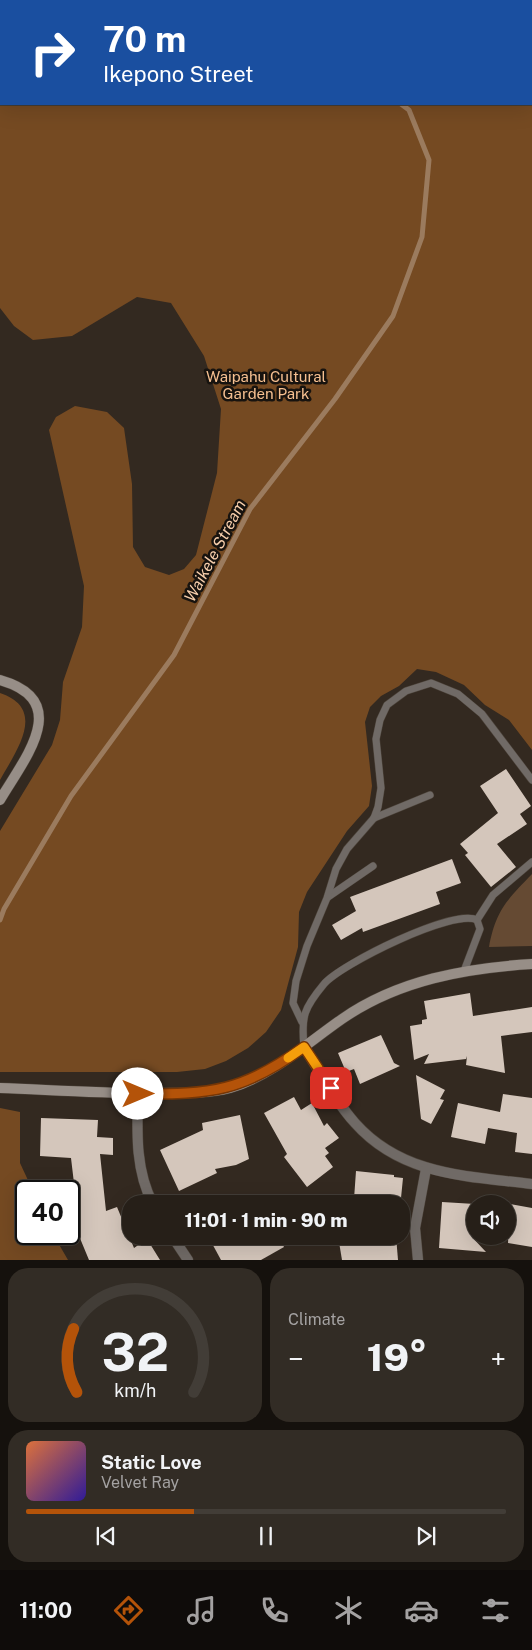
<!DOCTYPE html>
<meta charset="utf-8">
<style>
body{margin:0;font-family:"Public Sans",sans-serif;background:#322c25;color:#f1f3f6;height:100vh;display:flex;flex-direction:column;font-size:19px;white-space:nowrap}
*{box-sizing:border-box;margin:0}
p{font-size:16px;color:#a4a2a2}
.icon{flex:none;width:28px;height:28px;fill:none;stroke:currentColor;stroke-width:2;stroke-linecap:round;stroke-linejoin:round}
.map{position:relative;height:1260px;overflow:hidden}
.details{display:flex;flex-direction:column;gap:8px;padding:8px;background:#15110d;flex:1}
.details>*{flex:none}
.guide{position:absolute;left:0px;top:0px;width:532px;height:105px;box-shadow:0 5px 20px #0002,0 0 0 1px #423d37;background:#1a4fa0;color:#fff;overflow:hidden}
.fabs{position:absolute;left:466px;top:1195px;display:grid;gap:10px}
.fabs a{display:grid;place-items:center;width:50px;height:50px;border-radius:50%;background:#261f18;box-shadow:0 5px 20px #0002,0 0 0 1px #423d37;font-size:25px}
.speed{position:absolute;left:15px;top:1180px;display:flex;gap:10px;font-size:25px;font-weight:700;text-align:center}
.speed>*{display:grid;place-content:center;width:65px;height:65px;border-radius:50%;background:#261f18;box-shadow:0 5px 20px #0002,0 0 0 1px #423d37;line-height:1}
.speed .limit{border:2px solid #111;border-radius:8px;background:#fff;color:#111}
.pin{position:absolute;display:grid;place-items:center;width:42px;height:42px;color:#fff;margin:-21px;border-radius:10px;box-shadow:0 2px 8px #0006}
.me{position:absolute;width:55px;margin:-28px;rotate:90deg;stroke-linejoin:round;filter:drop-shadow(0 0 4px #0008)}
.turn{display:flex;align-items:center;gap:18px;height:105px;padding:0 20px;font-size:22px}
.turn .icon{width:65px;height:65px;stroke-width:2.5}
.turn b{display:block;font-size:35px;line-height:42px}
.big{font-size:38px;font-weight:800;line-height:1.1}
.details .widget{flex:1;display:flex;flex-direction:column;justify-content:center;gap:8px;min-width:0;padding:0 18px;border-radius:20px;background:#322c25}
.details .dial{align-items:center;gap:0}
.dial svg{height:130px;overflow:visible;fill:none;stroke:#423d37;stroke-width:7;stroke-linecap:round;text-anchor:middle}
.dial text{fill:#f1f3f6;stroke:none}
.song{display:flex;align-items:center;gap:15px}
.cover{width:60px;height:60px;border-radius:8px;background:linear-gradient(135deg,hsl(20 70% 55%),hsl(250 70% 35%))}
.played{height:5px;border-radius:2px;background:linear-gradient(90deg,#b45309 35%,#423d37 35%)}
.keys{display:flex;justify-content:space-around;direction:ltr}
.heat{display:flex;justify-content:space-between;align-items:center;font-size:28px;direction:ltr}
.details .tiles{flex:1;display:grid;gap:8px;grid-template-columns:1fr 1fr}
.widget:last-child{grid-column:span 2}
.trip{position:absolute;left:122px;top:1195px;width:288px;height:50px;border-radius:20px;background:#261f18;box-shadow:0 5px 20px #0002,0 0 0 1px #423d37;font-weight:800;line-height:50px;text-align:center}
.dock{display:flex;height:80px;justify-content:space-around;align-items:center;background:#0f0c0a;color:#a4a2a2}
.dock .icon{width:35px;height:35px}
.dock .active{color:#b45309}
.dock b{font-size:22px;color:#f1f3f6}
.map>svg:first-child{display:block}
.green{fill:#654a33}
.forest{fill:#754a22;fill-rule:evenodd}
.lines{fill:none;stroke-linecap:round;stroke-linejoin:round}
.stream{stroke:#9b7b5e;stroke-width:5}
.building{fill:#d4c6bb}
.lane-casing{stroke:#4e453c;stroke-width:8}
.street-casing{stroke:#4e453c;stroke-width:11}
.secondary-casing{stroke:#4e453c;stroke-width:11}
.lane{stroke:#706a66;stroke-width:7}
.street{stroke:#706a66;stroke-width:10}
.secondary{stroke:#978e87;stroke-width:10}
.route-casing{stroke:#753606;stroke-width:12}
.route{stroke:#b45309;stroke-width:9}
.slow{stroke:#f59e0b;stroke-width:9}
.labels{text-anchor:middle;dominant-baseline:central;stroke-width:5;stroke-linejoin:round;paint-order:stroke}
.park-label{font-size:15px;fill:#f6c091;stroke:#17130f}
.water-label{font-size:16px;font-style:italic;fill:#f8cfac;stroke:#17130f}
</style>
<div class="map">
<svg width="532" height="1260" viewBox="0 0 532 1260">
<rect width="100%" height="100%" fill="#332920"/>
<!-- green -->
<path class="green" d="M532,874V946L489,947C496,910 507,900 532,874Z"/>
<!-- forest -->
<g class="forest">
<path d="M0,0H532V750L509,720L485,705L464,685L436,672L417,669L399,686L381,696L370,707L365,722L372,786L369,806L347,831L307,892L299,912L298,947L281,1010L266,1032L248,1048L226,1061L205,1069L177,1072H0V831L52,745L60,720L63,682L82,627L84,586L49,430L56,417L75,406L107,412L124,428L132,484L133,547L145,567L169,575L184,569L196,555L217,473L221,409L204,356L171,303L137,297L72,336L33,340L14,326L0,308ZM1,1H531V104H1Z"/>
<path d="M0,693C48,709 16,751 0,780Z"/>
<path d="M0,1108L20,1112V1163L33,1191H26V1234H53L68,1260H0Z"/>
</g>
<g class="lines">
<!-- stream -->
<g class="stream">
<path d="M18,0L19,1"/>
<path d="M0,920L4,909L71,796L174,655L250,509L335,399L393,316L422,237L429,160L409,110L401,104"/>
</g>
</g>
<!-- building -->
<g class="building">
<path d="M506,769L531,806L520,814L527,824L497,844L516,867L491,887L465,855L468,853L460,844L498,813L480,786Z"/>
<path d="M452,859L461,883L436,892L440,904L363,932L362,928L341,940L332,925L356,911L350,897Z"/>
<path d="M470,993L473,1016L532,1007V1032L501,1036L505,1073L466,1065L467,1056L466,1059L424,1064L429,1054L414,1060L410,1026L422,1024V1020L427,1019L424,1001Z"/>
<path d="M381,1035L394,1063L400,1066L360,1084L354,1069L346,1072L338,1053Z"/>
<path d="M416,1075L445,1090L440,1099L444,1100L431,1124L421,1119Z"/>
<path d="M503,1094L532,1098V1154L515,1152L517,1133L488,1128L485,1144L451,1137L458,1103L500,1112Z"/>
<path d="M294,1097L301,1110L312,1103L324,1126L327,1123L339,1138L325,1148L329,1153L325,1156L333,1167L307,1187L284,1157L287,1154L264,1113Z"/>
<path d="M240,1115L249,1159L236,1165L215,1169L217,1173L179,1191L160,1150L203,1130L202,1123Z"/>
<path d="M41,1118L98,1120L97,1137L113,1138V1155L100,1154L106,1211L117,1207L134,1248L147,1239L160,1260H89L72,1219L78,1217L71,1158L40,1156Z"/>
<path d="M356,1171L394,1175V1177L403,1178L401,1198L392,1197L391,1204H369V1201L354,1199Z"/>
<path d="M442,1202L475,1204L474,1237L471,1236L486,1252L439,1248Z"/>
<path d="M510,1204L532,1208V1247L508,1243Z"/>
<path d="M208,1236H278L284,1247L261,1260H221Z"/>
<path d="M338,1236H396L398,1260H342Z"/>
</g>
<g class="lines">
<defs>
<g id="lane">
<path d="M374,818L430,795"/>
<path d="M328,897L373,866"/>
<path d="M477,920L493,895L532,862"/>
<path d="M302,1022L293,1003L296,981L307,946L327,898L336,869L347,849L374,818L378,807L381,788L376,739L380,720L387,705L406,691L431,683L458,694L482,714L532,780"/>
<path d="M304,1047C301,1016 304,1008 324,984C341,964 454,908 477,920L480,929L464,971"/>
</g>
<g id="street">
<path d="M304,1047C320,1072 335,1101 355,1123C402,1176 468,1176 532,1184"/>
<path d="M138,1094C137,1131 135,1170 153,1204"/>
<path d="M172,1236L188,1260"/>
<path d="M418,1260L415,1228L426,1169"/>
</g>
<g id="secondary">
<path d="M0,680C74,701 24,759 0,800"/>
<path d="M0,1088C53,1090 106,1094 159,1093C182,1093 207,1094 230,1088C273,1075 306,1044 342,1019C398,980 466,968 532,964"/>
</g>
</defs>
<!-- lane casing -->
<use href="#lane" class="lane-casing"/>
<!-- street casing -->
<use href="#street" class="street-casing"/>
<!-- secondary casing -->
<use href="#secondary" class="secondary-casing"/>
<!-- lane -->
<use href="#lane" class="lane"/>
<!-- street -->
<use href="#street" class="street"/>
<!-- secondary -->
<use href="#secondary" class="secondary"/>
</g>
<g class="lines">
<defs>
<path id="route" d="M138,1094C212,1094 242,1092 304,1047L331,1088"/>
</defs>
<!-- route casing -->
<use href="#route" class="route-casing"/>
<!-- route -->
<use href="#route" class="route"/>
<!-- slow -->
<path class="slow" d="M288,1058L304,1047L318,1068"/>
</g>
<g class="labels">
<!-- park labels -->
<g class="park-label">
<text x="266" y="376">Waipahu Cultural<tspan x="266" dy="17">Garden Park</tspan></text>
</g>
<!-- water labels -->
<g class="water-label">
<text transform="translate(215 551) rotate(-62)">Waikele Stream</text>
</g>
</g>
</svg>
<div class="fabs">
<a><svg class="icon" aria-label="sound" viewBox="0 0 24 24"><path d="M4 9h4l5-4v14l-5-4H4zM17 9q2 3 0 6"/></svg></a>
</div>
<div class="speed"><div class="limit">40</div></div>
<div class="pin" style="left:331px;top:1088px;background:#d93025"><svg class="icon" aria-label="arrive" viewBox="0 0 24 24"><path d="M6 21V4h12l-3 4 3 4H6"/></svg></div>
<svg class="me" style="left:138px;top:1094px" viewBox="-20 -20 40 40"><circle r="19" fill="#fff"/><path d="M0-13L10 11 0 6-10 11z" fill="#b45309"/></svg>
<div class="trip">11:01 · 1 min · 90 m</div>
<div class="guide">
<div class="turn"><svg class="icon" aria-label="right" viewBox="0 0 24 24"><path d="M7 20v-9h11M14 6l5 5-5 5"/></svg><div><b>70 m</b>Ikepono Street</div></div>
</div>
</div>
<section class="details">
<div class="tiles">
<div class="widget dial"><svg viewBox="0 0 100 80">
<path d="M14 69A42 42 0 1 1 86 69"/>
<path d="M14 69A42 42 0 0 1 12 30" stroke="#b45309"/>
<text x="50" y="56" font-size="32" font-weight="700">32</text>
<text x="50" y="72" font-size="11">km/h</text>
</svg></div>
<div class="widget"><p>Climate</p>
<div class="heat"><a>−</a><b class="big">19°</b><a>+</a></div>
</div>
<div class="widget">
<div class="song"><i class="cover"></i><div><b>Static Love</b><p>Velvet Ray</p></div></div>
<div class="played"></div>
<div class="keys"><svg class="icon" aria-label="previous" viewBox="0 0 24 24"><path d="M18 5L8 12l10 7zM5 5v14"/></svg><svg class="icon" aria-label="pause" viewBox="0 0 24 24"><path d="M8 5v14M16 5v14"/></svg><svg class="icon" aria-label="next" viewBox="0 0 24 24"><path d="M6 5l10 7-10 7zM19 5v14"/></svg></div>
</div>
</div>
</section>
<nav class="dock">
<b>11:00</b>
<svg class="icon active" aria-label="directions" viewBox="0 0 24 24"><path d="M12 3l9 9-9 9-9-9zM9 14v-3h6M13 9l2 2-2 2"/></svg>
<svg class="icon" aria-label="music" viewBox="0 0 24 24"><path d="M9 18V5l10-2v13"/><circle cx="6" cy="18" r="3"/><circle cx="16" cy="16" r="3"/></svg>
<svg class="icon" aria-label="phone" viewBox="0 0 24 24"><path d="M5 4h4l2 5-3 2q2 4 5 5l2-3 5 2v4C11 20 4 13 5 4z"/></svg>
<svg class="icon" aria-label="climate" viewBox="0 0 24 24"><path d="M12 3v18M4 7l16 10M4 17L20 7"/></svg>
<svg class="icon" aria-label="car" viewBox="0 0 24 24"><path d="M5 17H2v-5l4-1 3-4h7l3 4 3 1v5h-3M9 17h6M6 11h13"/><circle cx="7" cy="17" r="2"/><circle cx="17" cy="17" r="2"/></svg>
<svg class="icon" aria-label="filters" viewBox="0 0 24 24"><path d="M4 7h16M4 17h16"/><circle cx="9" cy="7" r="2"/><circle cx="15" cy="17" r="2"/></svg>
</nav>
